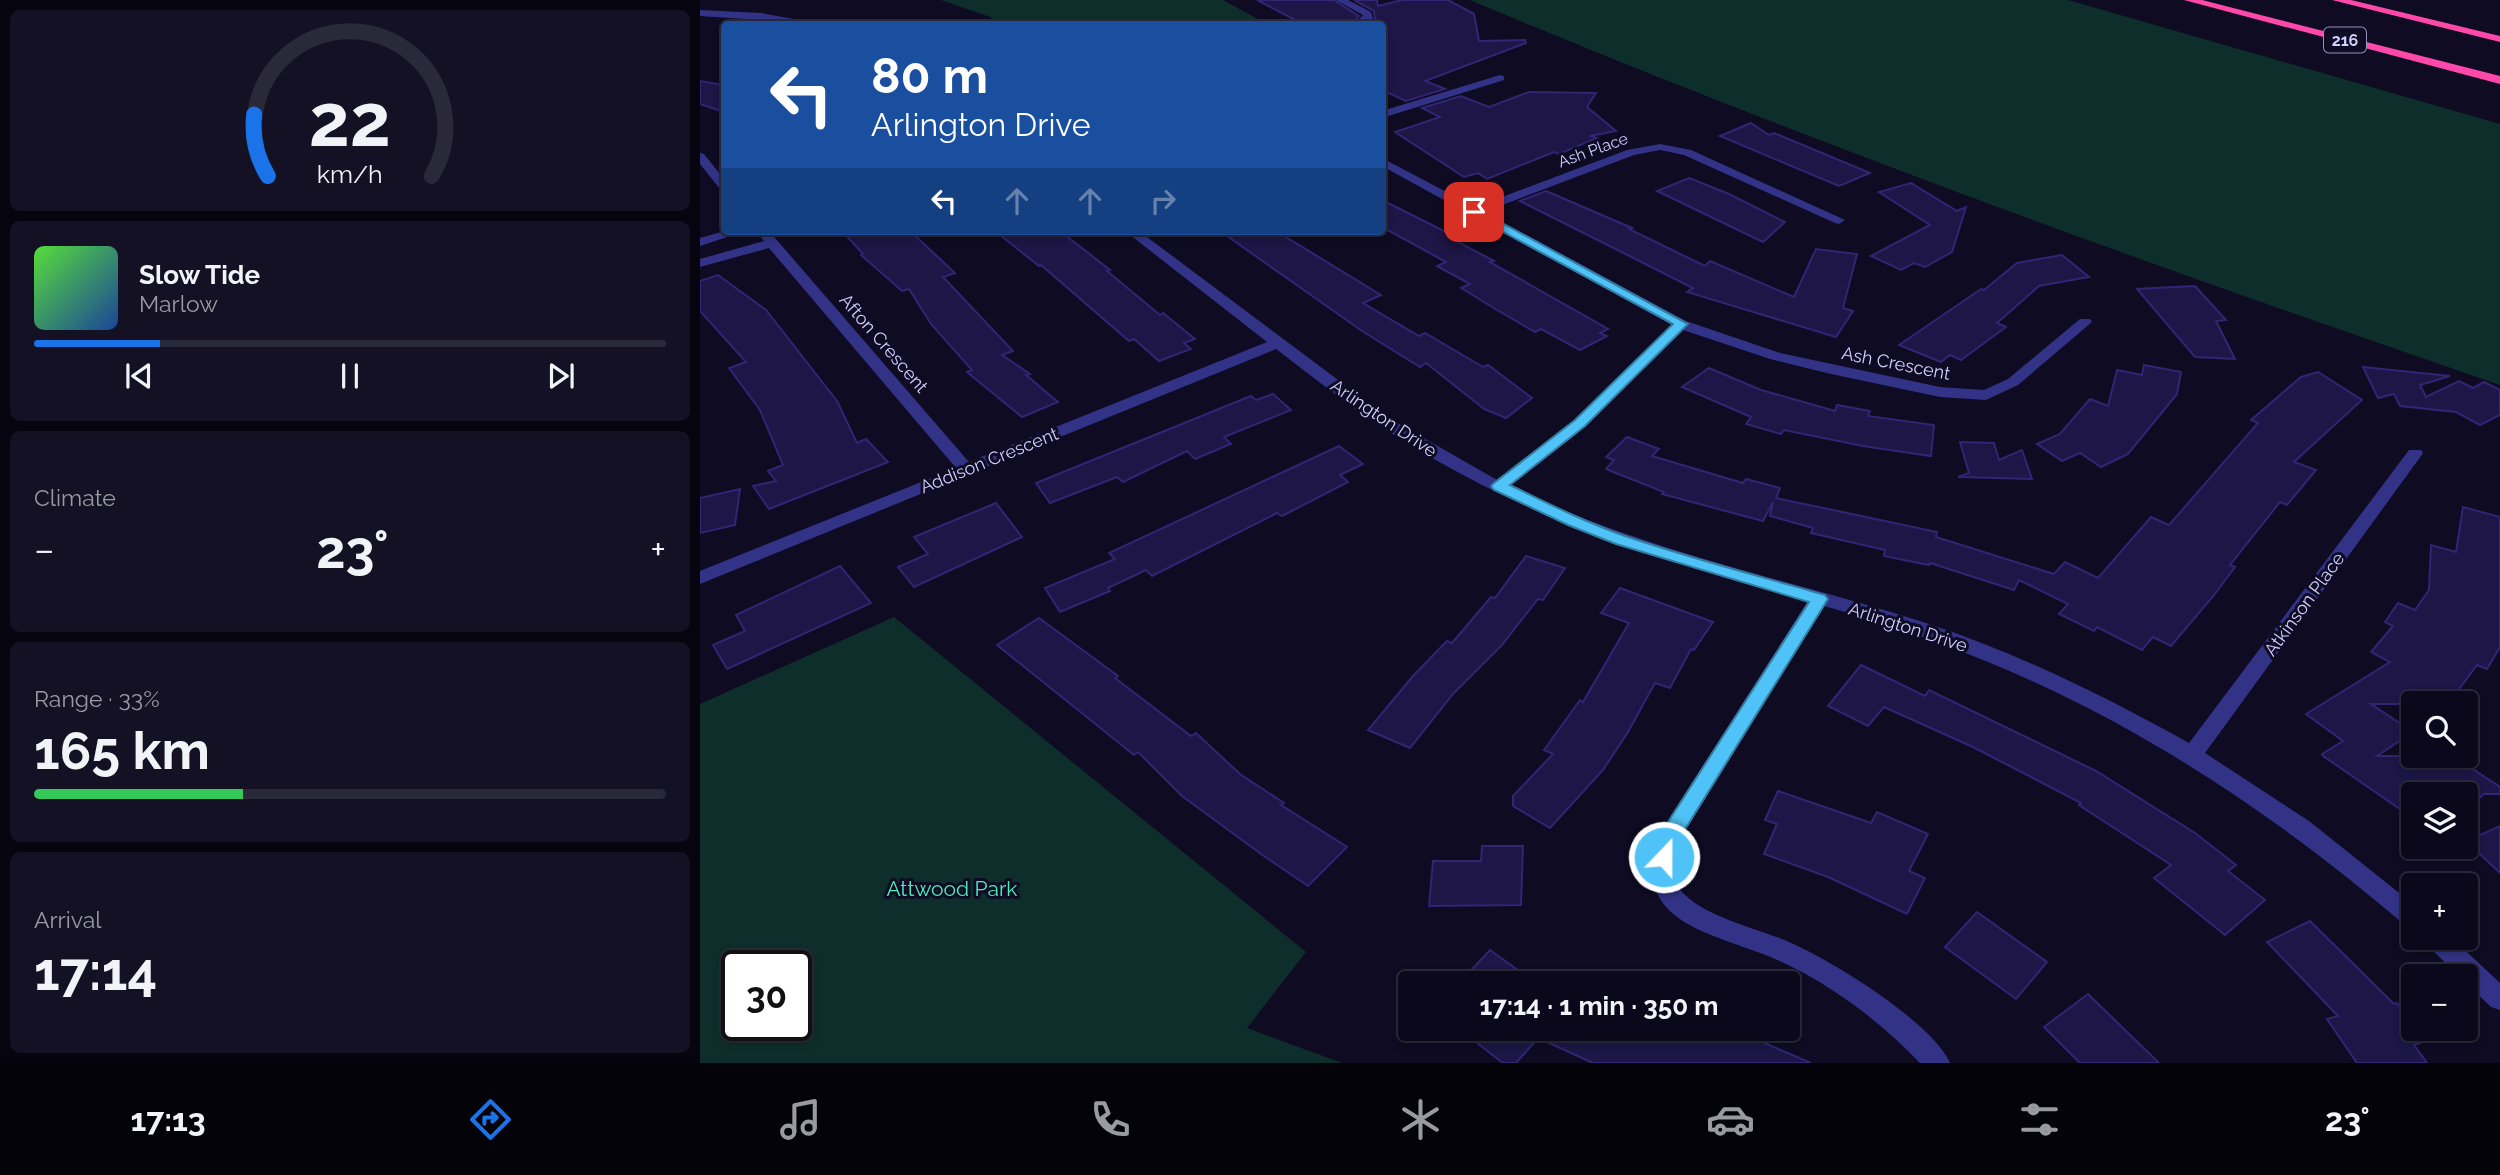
<!DOCTYPE html>
<meta charset="utf-8">
<style>
body{margin:0;font-family:Raleway,sans-serif;background:#131123;color:#f1f3f6;height:100vh;display:flex;flex-direction:column;font-size:26px;white-space:nowrap}
*{box-sizing:border-box;margin:0}
p{font-size:23px;color:#999aa2}
.icon{flex:none;width:38px;height:38px;fill:none;stroke:currentColor;stroke-width:2;stroke-linecap:round;stroke-linejoin:round}
.map{position:relative;flex:1;overflow:hidden}
.panel{display:flex;flex-direction:column;gap:10px;padding:10px;background:#06040e;width:700px}
.panel>*{flex:none}
.top-card{position:absolute;left:21px;top:21px;width:665px;height:214px;border-radius:7px;box-shadow:0 4px 10px #0003,0 0 0 2px #2a2939;background:#1a4fa0;color:#fff;overflow:hidden}
.controls{position:absolute;left:1701px;top:691px;display:grid;gap:14px}
.controls a{display:grid;place-items:center;width:77px;height:77px;border-radius:7px;background:#0a081a;box-shadow:0 4px 10px #0003,0 0 0 2px #2a2939;font-size:35px}
.speed{position:absolute;left:21px;top:950px;display:flex;gap:14px;font-size:35px;font-weight:700;text-align:center}
.speed>*{display:grid;place-content:center;width:91px;height:91px;border-radius:50%;background:#0a081a;box-shadow:0 4px 10px #0003,0 0 0 2px #2a2939;line-height:1}
.speed .limit{border:4px solid #111;border-radius:10px;background:#fff;color:#111}
.pin{position:absolute;display:grid;place-items:center;width:60px;height:60px;color:#fff;margin:-30px;border-radius:14px;box-shadow:0 4px 10px #0006}
.me{position:absolute;width:77px;margin:-38px;rotate:22deg;stroke-linejoin:round;filter:drop-shadow(0 0 5px #0008)}
.turn{display:flex;align-items:center;gap:24px;height:147px;padding:0 35px;font-size:32px}
.turn .icon{width:91px;height:91px;stroke-width:2.5}
.turn b{display:block;font-size:49px;line-height:60px}
.lanes{display:flex;align-items:center;height:66px;padding:0 35px;background:#0003;justify-content:center;gap:35px;direction:ltr}
.lanes .off{opacity:.35}
.big{font-size:52px;font-weight:700;line-height:1.1}
.panel .widget{flex:1;display:flex;flex-direction:column;justify-content:center;gap:10px;min-width:0;padding:0 24px;border-radius:10px;background:#131123}
.panel .dial{align-items:center;gap:0}
.dial svg{height:182px;overflow:visible;fill:none;stroke:#2a2939;stroke-width:7;stroke-linecap:round;text-anchor:middle}
.dial text{fill:#f1f3f6;stroke:none}
.song{display:flex;align-items:center;gap:21px}
.cover{width:84px;height:84px;border-radius:10px;background:linear-gradient(135deg,hsl(110 70% 55%),hsl(220 70% 35%))}
.played{height:7px;border-radius:4px;background:linear-gradient(90deg,#1a73e8 20%,#2a2939 20%)}
.keys{display:flex;justify-content:space-around;direction:ltr}
.heat{display:flex;justify-content:space-between;align-items:center;font-size:38px;direction:ltr}
.charge{height:10px;border-radius:5px;background:linear-gradient(90deg,#34c759 33%,#2a2939 0)}
.trip{position:absolute;left:698px;top:971px;width:402px;height:70px;border-radius:7px;background:#0a081a;box-shadow:0 4px 10px #0003,0 0 0 2px #2a2939;font-weight:700;line-height:70px;text-align:center}
.tab-bar{display:flex;height:112px;justify-content:space-around;align-items:center;background:#04030a;color:#999aa2}
.tab-bar .icon{width:49px;height:49px}
.tab-bar .current{color:#1a73e8}
.tab-bar b{font-size:32px;color:#f1f3f6}
main{display:flex;flex:1;min-height:0}
.map>svg:first-child{display:block}
.green{fill:#0e2e2b;fill-rule:evenodd}
.building{fill:#1d1646;stroke:#312574;stroke-width:2}
.lines{fill:none;stroke-linecap:round;stroke-linejoin:round}
.minor{fill:#323387;fill-rule:evenodd}
.highway{fill:#ff48a9;fill-rule:evenodd}
.route{fill:#4fc3f7;stroke:#337fa1;stroke-width:2}
.labels{text-anchor:middle;dominant-baseline:central;stroke-width:6;stroke-linejoin:round;paint-order:stroke}
.shield{fill:#0e0b23;stroke:#9693bd;stroke-width:2}
.shield-label{font-size:16px;font-weight:bold;fill:#d1cdff}
.far-street-label{font-size:16px;fill:#d1cdff;stroke:#0e0b23}
.street-label{font-size:18px;fill:#d1cdff;stroke:#0e0b23}
.near-park-label{font-size:21px;fill:#4eebbc;stroke:#0e0b23}
</style>
<main>
<section class="panel">
<div class="widget dial"><svg viewBox="0 0 100 80">
<path d="M14 69A42 42 0 1 1 86 69"/>
<path d="M14 69A42 42 0 0 1 8 42" stroke="#1a73e8"/>
<text x="50" y="56" font-size="32" font-weight="700">22</text>
<text x="50" y="72" font-size="11">km/h</text>
</svg></div>
<div class="widget">
<div class="song"><i class="cover"></i><div><b>Slow Tide</b><p>Marlow</p></div></div>
<div class="played"></div>
<div class="keys"><svg class="icon" aria-label="previous" viewBox="0 0 24 24"><path d="M18 5L8 12l10 7zM5 5v14"/></svg><svg class="icon" aria-label="pause" viewBox="0 0 24 24"><path d="M8 5v14M16 5v14"/></svg><svg class="icon" aria-label="next" viewBox="0 0 24 24"><path d="M6 5l10 7-10 7zM19 5v14"/></svg></div>
</div>
<div class="widget"><p>Climate</p>
<div class="heat"><a>−</a><b class="big">23°</b><a>+</a></div>
</div>
<div class="widget"><p>Range · 33%</p><b class="big">165 km</b><div class="charge"></div></div>
<div class="widget"><p>Arrival</p><b class="big">17:14</b></div>
</section>
<div class="map">
<svg width="1800" height="1063" viewBox="0 0 1800 1063">
<rect width="100%" height="100%" fill="#0e0b23"/>
<!-- green -->
<g class="green">
<path d="M241,0H523L567,24H301L290,17Z"/>
<path d="M770,0H1368L1800,124V385C1453,266 1108,142 770,0Z"/>
<path d="M194,617L606,952L547,1028L642,1063H0V704ZM96,966V1026H37V966Z"/>
</g>
<!-- building -->
<g class="building">
<path d="M557,0H634L659,16L652,24L629,21L603,24Z"/>
<path d="M654,0H677L678,6L702,0H748L774,14L779,41L825,40L826,43L725,81L745,89L706,101L682,90V24H668L675,20L674,11Z"/>
<path d="M0,81L24,85V112L0,104Z"/>
<path d="M829,92L896,93L887,107L916,131L890,136L897,138L859,154L854,152L787,179L778,173L764,177L695,132L740,117L722,108L761,96L789,107Z"/>
<path d="M1051,123L1069,135L1074,133L1170,173L1139,186L1020,136Z"/>
<path d="M989,178L1029,194L1085,222L1063,242L957,191Z"/>
<path d="M1211,183L1257,211L1266,207L1252,252L1225,267L1214,263L1201,270L1171,256L1230,225L1179,192Z"/>
<path d="M846,191L932,228L929,229L1005,266L1010,261L1094,297L1116,249L1157,254L1143,308L1153,311L1136,337L987,292L993,288L820,201Z"/>
<path d="M682,200L762,240L758,242L794,261L790,262L908,329L900,333L907,336L880,350L841,329L835,332L797,310L761,288L770,284L737,266L746,262L682,227Z"/>
<path d="M142,231H210L255,273L243,277L313,351L302,355L330,374L326,375L358,402L322,417L267,372L272,370L231,324L209,289L202,291L161,255L163,254Z"/>
<path d="M295,231H360L410,270L407,271L460,315L463,313L495,339L484,343L491,349L459,361L434,339L429,341L341,265L339,266Z"/>
<path d="M520,231H576L681,295L663,303L719,336L725,333L783,367L788,365L832,398L806,418L784,409L726,363L720,367L662,331Z"/>
<path d="M1362,255L1389,277L1339,286L1297,323L1306,327L1261,360L1250,355L1241,362L1199,345L1281,289L1284,290L1317,263Z"/>
<path d="M18,275L66,310L137,401L157,443L166,439L188,462L69,509L53,486L76,481L68,471L83,465L60,410L29,368L46,362L0,311V281Z"/>
<path d="M1495,286L1526,320L1516,321L1535,359L1495,357L1437,289Z"/>
<path d="M1444,365L1481,372L1477,394L1428,454L1401,467L1380,453L1362,461L1337,444L1360,434L1390,399L1408,406L1417,370L1442,375Z"/>
<path d="M1663,367L1750,376L1720,385L1726,397L1759,381L1773,388L1784,382L1800,390V415L1780,425L1756,412L1700,406L1694,394L1678,398Z"/>
<path d="M1009,368L1061,390L1135,411L1137,405L1170,411L1168,416L1234,425L1231,456L1163,446L1084,430L1081,434L1046,424L1051,417L982,387Z"/>
<path d="M1618,372L1662,400L1594,462L1616,470L1587,505L1580,502L1530,565L1535,567L1515,594L1471,646L1453,637L1442,650L1397,627L1394,631L1359,614L1368,604L1319,580L1314,590L1230,563L1229,565L1184,556L1185,550L1111,533L1113,528L1070,516L1073,502L1063,521L962,494L964,492L906,469L914,460L906,457L927,437L959,449L952,456L1043,483L1046,479L1080,488L1076,498L1237,532L1236,537L1354,574L1365,562L1398,578L1451,517L1469,525L1558,423L1551,420L1601,377Z"/>
<path d="M573,394L591,410L524,437L531,444L495,459L487,451L423,482L417,477L350,503L336,483L551,396L556,400Z"/>
<path d="M1260,442L1294,443L1299,460L1322,450L1332,479L1258,477L1269,473Z"/>
<path d="M639,446L663,464L640,475L648,482L582,516L577,513L452,576L446,570L408,588L410,591L360,612L345,588L415,559L409,553Z"/>
<path d="M40,489L35,525L0,533V498Z"/>
<path d="M296,503L322,537L214,587L198,567L228,554L214,537Z"/>
<path d="M1763,507L1800,517V647L1787,669L1777,665L1748,704H1671L1713,732L1677,756H1753L1800,787V794H1784L1766,810V794H1713V818L1623,756L1622,754L1643,741L1606,714L1690,662L1671,652L1693,626L1685,622L1698,603L1715,610L1729,590L1731,545L1756,552Z"/>
<path d="M826,556L865,568L843,600L838,599L801,646L753,694L710,748L668,730L713,676L747,641L752,643L791,597L795,598Z"/>
<path d="M140,566L171,603L27,669L13,645L45,631L36,615Z"/>
<path d="M920,588L1013,622L994,650L991,649L970,688L955,683L928,732L903,770L850,828L813,806V796L853,754L844,750L880,700L883,702L929,623L901,613Z"/>
<path d="M339,618L418,676L415,678L491,736L496,733L540,774L584,803L581,805L647,847L608,886L561,854L482,796L438,752L434,755L297,645Z"/>
<path d="M1161,665L1225,696L1229,690L1396,771L1495,833L1536,865L1528,871L1565,900L1525,935L1454,878L1471,865L1379,805L1381,803L1273,747L1184,707L1168,726L1128,706Z"/>
<path d="M1078,791L1171,823L1177,812L1228,834L1209,871L1225,878L1207,914L1128,877L1064,854L1077,824L1065,820Z"/>
<path d="M1800,826V873L1766,841Z"/>
<path d="M782,846H823L821,905L729,906L733,861H781Z"/>
<path d="M1277,912L1347,962L1316,999L1245,947Z"/>
<path d="M1610,921L1694,1004L1697,1003L1713,1024V1029H1717L1726,1041L1714,1045L1727,1063H1657L1627,1019L1638,1016L1567,942Z"/>
<path d="M790,950L837,984H758Z"/>
<path d="M1388,994L1459,1063H1380L1344,1027Z"/>
<path d="M759,1029H1032L1111,1063H893L838,1038L816,1063H803Z"/>
</g>
<g class="lines">
<!-- minor -->
<g class="minor">
<path d="M636,0H648L671,12L673,19L664,24H654L663,15Z"/>
<path d="M0,10L61,13L121,24L0,16Z"/>
<path d="M800,75L804,76V80L682,118V111Z"/>
<path d="M960,144L991,150L1145,220L1139,224L1135,223L984,155L960,150L934,155L784,212L986,321L1080,353L1240,387L1284,390L1308,379L1380,319H1390L1392,322L1318,385L1286,400L1240,397L1131,374L1070,359L983,330L886,426L810,486C942,551 1084,578 1223,622C1316,652 1404,696 1489,743L1709,450H1721L1723,453L1721,456L1505,753L1609,821L1713,904V928L1705,925C1529,775 1348,667 1124,606L984,833C977,848 969,868 977,884C991,914 1060,929 1089,942C1131,960 1232,1022 1250,1063H1220C1181,1022 1133,986 1082,962C1049,946 989,934 966,907C943,879 953,850 967,822L1108,601C962,561 836,522 705,442C660,415 618,381 576,349L0,584V571L256,468L69,248L0,267V259L64,241L56,231H69L269,462L567,342L425,231H439L689,418L797,480L874,420L972,325L682,166V158L775,207L927,150Z"/>
<path d="M0,153L4,154L24,179V189H20L0,164Z"/>
<path d="M25,231H45L0,246V238Z"/>
<path d="M1723,938H1752L1800,983V1010L1791,1007L1766,983V976H1759L1727,945Z"/>
</g>
<!-- highway -->
<g class="highway">
<path d="M1484,0H1502L1800,76V84Z"/>
<path d="M1632,0H1651L1800,36V42Z"/>
</g>
</g>
<!-- route -->
<path class="route" d="M770,210H778L988,324L885,426L810,485C849,504 887,523 928,537C993,559 1059,576 1125,595L1128,599L984,831L971,863L964,866L957,863L954,857L968,822L1109,602L916,544L868,525L794,490L791,486L794,483L875,420L973,324L770,214Z"/>
<g class="labels">
<!-- shield labels -->
<rect class="shield" x="1624" y="27.5" width="42" height="25" rx="5"/>
<g class="shield-label">
<text x="1645" y="40">216</text>
</g>
<!-- far-street labels -->
<g class="far-street-label">
<text transform="translate(893 150) rotate(-20)">Ash Place</text>
</g>
<!-- street labels -->
<g class="street-label">
<text transform="translate(184 343) rotate(49)">Afton Crescent</text>
<text transform="translate(1196 363) rotate(11)">Ash Crescent</text>
<text transform="translate(684 418) rotate(34)">Arlington Drive</text>
<text transform="translate(289 460) rotate(-22)">Addison Crescent</text>
<text transform="translate(1604 604) rotate(-54)">Atkinson Place</text>
<text transform="translate(1208 627) rotate(18)">Arlington Drive</text>
</g>
<!-- near-park labels -->
<g class="near-park-label">
<text x="252" y="888">Attwood Park</text>
</g>
</g>
</svg>
<div class="controls">
<a><svg class="icon" aria-label="search" viewBox="0 0 24 24"><circle cx="10" cy="10" r="6"/><path d="M15 15l6 6"/></svg></a>
<a><svg class="icon" aria-label="layers" viewBox="0 0 24 24"><path d="M12 4l9 5-9 5-9-5zM3 14l9 5 9-5"/></svg></a>
<a>+</a>
<a>−</a>
</div>
<div class="speed"><div class="limit">30</div></div>
<div class="pin" style="left:774px;top:212px;background:#d93025"><svg class="icon" aria-label="arrive" viewBox="0 0 24 24"><path d="M6 21V4h12l-3 4 3 4H6"/></svg></div>
<svg class="me" style="left:964px;top:857px" viewBox="-20 -20 40 40"><circle r="17" fill="#4fc3f7" stroke="#fff" stroke-width="3"/><path d="M0-11L8 9 0 5-8 9z" fill="#fff"/></svg>
<div class="trip">17:14 · 1 min · 350 m</div>
<div class="top-card">
<div class="turn"><svg class="icon" aria-label="left" viewBox="0 0 24 24"><path d="M17 20v-9H6M10 6l-5 5 5 5"/></svg><div><b>80 m</b>Arlington Drive</div></div>
<div class="lanes"><svg class="icon" aria-label="left" viewBox="0 0 24 24"><path d="M17 20v-9H6M10 6l-5 5 5 5"/></svg><svg class="icon off" aria-label="ahead" viewBox="0 0 24 24"><path d="M12 20V5M6 11l6-6 6 6"/></svg><svg class="icon off" aria-label="ahead" viewBox="0 0 24 24"><path d="M12 20V5M6 11l6-6 6 6"/></svg><svg class="icon off" aria-label="right" viewBox="0 0 24 24"><path d="M7 20v-9h11M14 6l5 5-5 5"/></svg></div>
</div>
</div>
</main>
<nav class="tab-bar">
<b>17:13</b>
<svg class="icon current" aria-label="directions" viewBox="0 0 24 24"><path d="M12 3l9 9-9 9-9-9zM9 14v-3h6M13 9l2 2-2 2"/></svg>
<svg class="icon" aria-label="music" viewBox="0 0 24 24"><path d="M9 18V5l10-2v13"/><circle cx="6" cy="18" r="3"/><circle cx="16" cy="16" r="3"/></svg>
<svg class="icon" aria-label="phone" viewBox="0 0 24 24"><path d="M5 4h4l2 5-3 2q2 4 5 5l2-3 5 2v4C11 20 4 13 5 4z"/></svg>
<svg class="icon" aria-label="climate" viewBox="0 0 24 24"><path d="M12 3v18M4 7l16 10M4 17L20 7"/></svg>
<svg class="icon" aria-label="car" viewBox="0 0 24 24"><path d="M5 17H2v-5l4-1 3-4h7l3 4 3 1v5h-3M9 17h6M6 11h13"/><circle cx="7" cy="17" r="2"/><circle cx="17" cy="17" r="2"/></svg>
<svg class="icon" aria-label="filters" viewBox="0 0 24 24"><path d="M4 7h16M4 17h16"/><circle cx="9" cy="7" r="2"/><circle cx="15" cy="17" r="2"/></svg>
<b>23°</b>
</nav>
